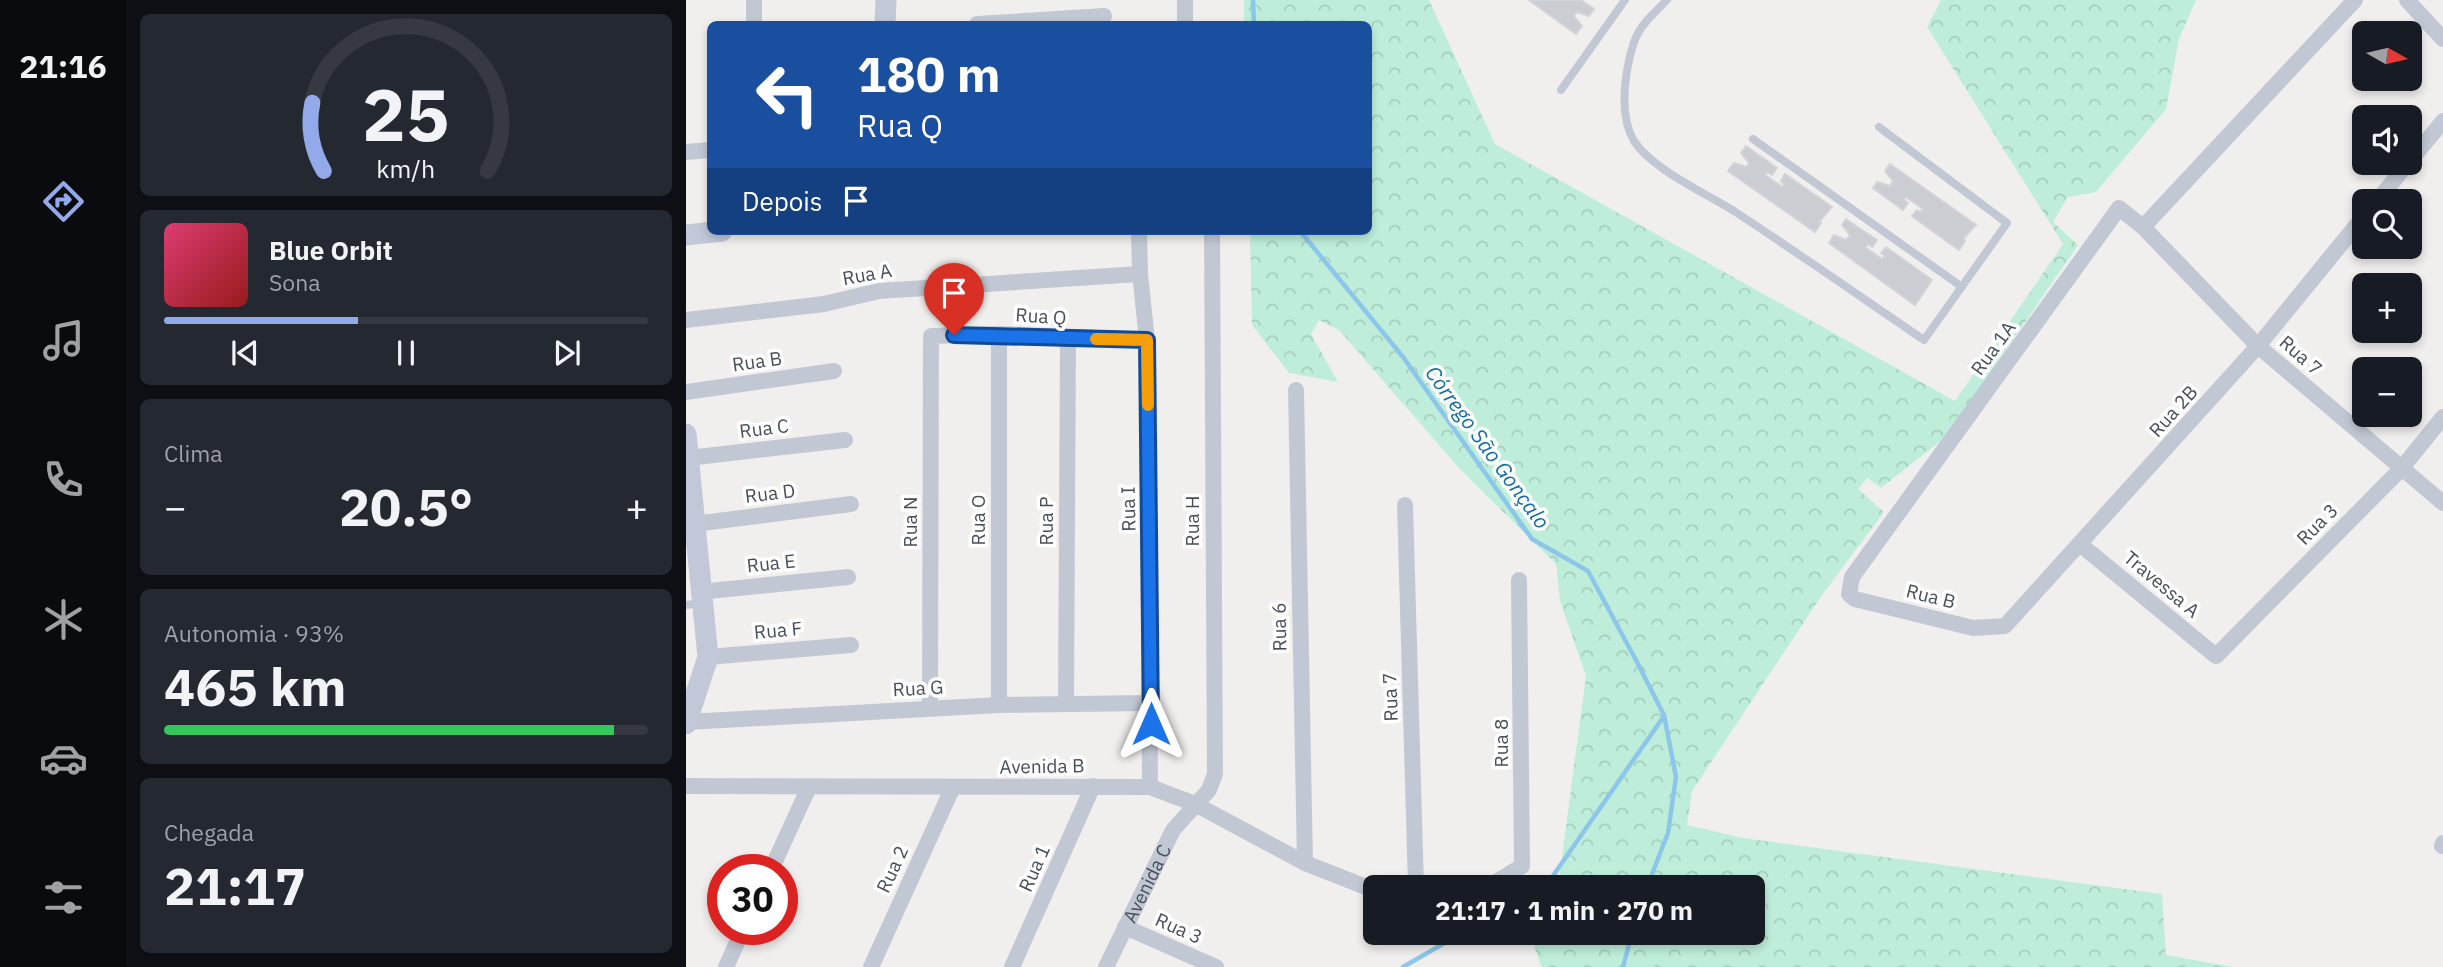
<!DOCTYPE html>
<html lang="pt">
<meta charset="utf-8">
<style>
body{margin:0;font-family:"IBM Plex Sans",sans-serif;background:#242831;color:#f1f3f6;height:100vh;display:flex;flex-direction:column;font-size:26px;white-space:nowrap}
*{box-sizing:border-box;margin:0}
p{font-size:23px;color:#9ea1a6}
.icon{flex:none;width:38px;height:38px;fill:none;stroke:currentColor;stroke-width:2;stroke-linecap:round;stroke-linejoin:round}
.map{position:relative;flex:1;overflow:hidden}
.drawer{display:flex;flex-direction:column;gap:14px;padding:14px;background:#0d0f14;width:560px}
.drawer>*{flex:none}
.banner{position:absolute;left:21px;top:21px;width:665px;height:214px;border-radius:10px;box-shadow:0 4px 10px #0003;background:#1a4fa0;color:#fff;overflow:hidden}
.needle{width:46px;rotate:98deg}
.tools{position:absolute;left:1666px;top:21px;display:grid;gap:14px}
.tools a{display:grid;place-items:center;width:70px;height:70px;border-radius:10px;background:#171b24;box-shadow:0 4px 10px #0003;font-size:35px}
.speed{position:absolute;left:21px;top:854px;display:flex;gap:14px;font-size:35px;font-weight:700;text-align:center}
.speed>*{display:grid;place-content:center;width:91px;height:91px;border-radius:50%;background:#171b24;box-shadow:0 4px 10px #0003;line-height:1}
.speed .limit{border:10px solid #d22;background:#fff;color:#111}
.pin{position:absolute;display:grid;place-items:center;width:60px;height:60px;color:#fff;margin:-72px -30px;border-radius:50% 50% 50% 0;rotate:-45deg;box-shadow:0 0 7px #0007}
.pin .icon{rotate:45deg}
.me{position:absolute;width:77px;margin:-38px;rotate:0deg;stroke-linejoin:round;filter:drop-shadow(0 0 5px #0008)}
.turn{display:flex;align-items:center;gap:24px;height:147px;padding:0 35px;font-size:32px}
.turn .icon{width:91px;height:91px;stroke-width:2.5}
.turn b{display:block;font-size:49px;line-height:60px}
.then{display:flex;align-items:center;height:66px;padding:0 35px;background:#0003;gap:14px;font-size:26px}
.big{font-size:52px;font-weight:700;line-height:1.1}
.drawer .widget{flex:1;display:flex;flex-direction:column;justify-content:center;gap:10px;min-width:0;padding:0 24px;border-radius:10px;background:#242831}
.drawer .dial{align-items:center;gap:0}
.dial svg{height:182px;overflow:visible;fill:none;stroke:#363941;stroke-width:7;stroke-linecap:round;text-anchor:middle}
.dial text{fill:#f1f3f6;stroke:none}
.song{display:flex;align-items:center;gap:21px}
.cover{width:84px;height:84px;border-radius:10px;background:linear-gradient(135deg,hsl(340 70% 55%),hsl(0 70% 35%))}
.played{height:7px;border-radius:4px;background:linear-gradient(90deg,#92aaea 40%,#363941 40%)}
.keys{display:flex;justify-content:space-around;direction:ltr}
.heat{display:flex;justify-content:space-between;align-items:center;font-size:38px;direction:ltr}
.charge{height:10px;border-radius:5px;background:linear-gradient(90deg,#34c759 93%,#363941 0)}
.trip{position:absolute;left:677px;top:875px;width:402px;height:70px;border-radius:10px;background:#171b24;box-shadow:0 4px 10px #0003;font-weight:700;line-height:70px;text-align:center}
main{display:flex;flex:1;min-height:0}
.dock{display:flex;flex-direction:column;width:126px;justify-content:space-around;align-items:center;background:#090b0e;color:#9ea1a6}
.dock .icon{width:49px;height:49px}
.dock .active{color:#92aaea}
.dock b{font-size:32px;color:#f1f3f6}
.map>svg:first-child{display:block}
.forest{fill:url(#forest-crowns)}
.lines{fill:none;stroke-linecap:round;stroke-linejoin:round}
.stream{stroke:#8cc6ea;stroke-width:4.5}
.building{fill:#cbcdd3;stroke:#d3d3da;stroke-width:2}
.lane{stroke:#c2c8d3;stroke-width:8}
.street{stroke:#c2c8d3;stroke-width:16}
.secondary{stroke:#c2c8d7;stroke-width:21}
.route-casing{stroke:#114b97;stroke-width:18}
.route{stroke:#1a73e8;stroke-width:12}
.slow{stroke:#f59e0b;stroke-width:12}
.labels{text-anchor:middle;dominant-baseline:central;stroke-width:7;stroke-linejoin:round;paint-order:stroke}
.street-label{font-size:19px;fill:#474e5b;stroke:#fff}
.water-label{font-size:21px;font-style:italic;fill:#106ca6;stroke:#fff}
</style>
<main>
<nav class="dock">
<b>21:16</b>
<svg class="icon active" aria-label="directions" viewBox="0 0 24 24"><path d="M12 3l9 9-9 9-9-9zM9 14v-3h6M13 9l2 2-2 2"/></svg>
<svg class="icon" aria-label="music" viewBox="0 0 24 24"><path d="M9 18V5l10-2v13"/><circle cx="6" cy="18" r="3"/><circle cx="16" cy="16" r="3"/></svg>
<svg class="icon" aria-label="phone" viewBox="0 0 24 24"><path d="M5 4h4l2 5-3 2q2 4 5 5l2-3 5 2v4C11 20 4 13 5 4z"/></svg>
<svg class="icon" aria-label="climate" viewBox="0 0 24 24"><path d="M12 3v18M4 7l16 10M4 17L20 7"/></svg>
<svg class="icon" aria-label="car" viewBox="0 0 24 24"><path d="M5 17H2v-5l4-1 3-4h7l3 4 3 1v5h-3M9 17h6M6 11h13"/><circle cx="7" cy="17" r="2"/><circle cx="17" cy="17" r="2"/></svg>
<svg class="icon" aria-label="filters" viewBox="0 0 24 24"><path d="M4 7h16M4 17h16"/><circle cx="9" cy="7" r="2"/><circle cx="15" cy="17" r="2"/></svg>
</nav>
<section class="drawer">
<div class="widget dial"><svg viewBox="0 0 100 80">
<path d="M14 69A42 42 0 1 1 86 69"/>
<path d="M14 69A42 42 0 0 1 9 39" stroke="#92aaea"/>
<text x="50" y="56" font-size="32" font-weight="700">25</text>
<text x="50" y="72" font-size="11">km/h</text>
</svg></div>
<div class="widget">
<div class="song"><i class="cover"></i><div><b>Blue Orbit</b><p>Sona</p></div></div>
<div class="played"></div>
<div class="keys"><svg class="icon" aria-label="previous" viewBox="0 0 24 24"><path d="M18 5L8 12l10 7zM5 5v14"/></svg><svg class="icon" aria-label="pause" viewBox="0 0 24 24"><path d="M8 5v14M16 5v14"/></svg><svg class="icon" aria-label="next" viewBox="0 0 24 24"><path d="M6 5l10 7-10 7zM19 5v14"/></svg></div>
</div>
<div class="widget"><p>Clima</p>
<div class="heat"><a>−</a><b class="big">20.5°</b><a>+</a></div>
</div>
<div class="widget"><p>Autonomia · 93%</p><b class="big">465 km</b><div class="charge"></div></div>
<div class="widget"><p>Chegada</p><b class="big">21:17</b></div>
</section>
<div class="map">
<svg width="1757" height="967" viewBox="0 0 1757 967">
<defs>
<pattern id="forest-crowns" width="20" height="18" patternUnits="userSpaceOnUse" patternTransform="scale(1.75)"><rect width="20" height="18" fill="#beeed9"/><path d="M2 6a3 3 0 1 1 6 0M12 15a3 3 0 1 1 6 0" fill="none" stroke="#a5cebc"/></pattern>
</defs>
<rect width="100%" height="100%" fill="#f1efee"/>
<!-- forest -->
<path class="forest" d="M558,0H743L809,144L1269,401L1377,244L1241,27L1255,0H1510L1493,39L1480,109L1410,192L1382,197L1367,222L1392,245L1261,436L1195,488L1181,478L1172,489L1198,512L1136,595L1006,791L1001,825L1057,838L1476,894L1480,955L1547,967H856L847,944L869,933H1068V887H872L900,676L874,601L870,564L772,467L653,330L633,320L625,334L652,382L603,373L566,325L564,231H682V24H558Z"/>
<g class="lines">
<!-- stream -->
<g class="stream">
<path d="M567,0L568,24"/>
<path d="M614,231L717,357L846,539L902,571L952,664L978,715L990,777L982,833L961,887"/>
<path d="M855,887L862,883L978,716"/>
<path d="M717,967L776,933"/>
<path d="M937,967L946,933"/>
</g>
</g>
<!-- building -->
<g class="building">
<path d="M843,0H895L908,9L903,16L891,12L888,16L896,26L890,34Z"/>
<path d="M1060,146L1091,168L1086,175L1081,172L1079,175L1096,187L1098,184L1095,181L1099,174L1146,207L1133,222L1135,223L1129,232L1042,171L1048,163L1060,167L1063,163L1055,153Z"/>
<path d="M1204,164L1290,225L1277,239L1279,241L1273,250L1226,216L1231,210L1234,212L1237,209L1220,197L1218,200L1222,203L1217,210L1187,188L1191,182L1204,186L1207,181L1199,171Z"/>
<path d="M1160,219L1191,240L1186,247L1182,244L1179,247L1196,259L1199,256L1195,253L1200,247L1246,280L1229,305L1143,243L1148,235L1160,240L1164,235L1156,225Z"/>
</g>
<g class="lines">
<!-- lane -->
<g class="lane">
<path d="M981,0C969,12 954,25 948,42C939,70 932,114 948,141C966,169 1019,193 1048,211C1112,253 1175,297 1238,340L1321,223L1193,127"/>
<path d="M875,90L939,0"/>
<path d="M1067,139L1276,287"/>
<path d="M0,605L15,603"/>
</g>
<!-- street -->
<g class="street">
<path d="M499,0V24"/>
<path d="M1721,0L1757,39"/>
<path d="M68,24V0"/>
<path d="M291,24L418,16"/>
<path d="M0,152L24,150"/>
<path d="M1724,161L1757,121"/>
<path d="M1691,201L1722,163"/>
<path d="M1678,216L1572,346L1319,626L1287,628L1169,599L1163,594L1166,577L1433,208L1457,227L1572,346L1757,503"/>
<path d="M1457,227L1669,0"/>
<path d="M453,231L454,274L461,340L464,787"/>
<path d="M0,320L138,304L193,291L454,274"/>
<path d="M610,390L619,863"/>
<path d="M0,392L148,371"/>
<path d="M2,458L159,440"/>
<path d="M719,505L730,887"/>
<path d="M8,524L165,504"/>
<path d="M1395,545L1530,656L1715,469L1757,417"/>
<path d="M13,592L162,577"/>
<path d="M22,657L165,645"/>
<path d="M380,703L382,339"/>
<path d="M313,705V334"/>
<path d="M244,708L245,336L313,334L461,340"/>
<path d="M1,722L313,705L465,703"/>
<path d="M0,786L464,787L509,804L619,863L690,891"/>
<path d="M1756,846L1757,843"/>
<path d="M85,870L123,787"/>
<path d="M802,887L836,866L833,580"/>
<path d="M439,927L530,967"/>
<path d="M40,967L57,929"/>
<path d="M185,967L266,789"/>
<path d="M326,967L407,786"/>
<path id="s1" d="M420,967L487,830L523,790L529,774L526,231"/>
</g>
<!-- secondary -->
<g class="secondary">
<path d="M199,24L200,0"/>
<path d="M0,235L36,231"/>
<path d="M0,434L22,657L0,724"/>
</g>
</g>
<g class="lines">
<defs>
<path id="route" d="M268,335L461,340L465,724"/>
</defs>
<!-- route casing -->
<use href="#route" class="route-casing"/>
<!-- route -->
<use href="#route" class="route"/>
<!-- slow -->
<path class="slow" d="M410,339L461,340L462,405"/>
</g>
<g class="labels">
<!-- street labels -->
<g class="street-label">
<text transform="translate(181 274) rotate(-10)">Rua A</text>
<text transform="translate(355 316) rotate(4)">Rua Q</text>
<text transform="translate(1307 348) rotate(-54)">Rua 1A</text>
<text transform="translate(1615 355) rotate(41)">Rua 7</text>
<text transform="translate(71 361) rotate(-8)">Rua B</text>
<text transform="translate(1487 411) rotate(-48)">Rua 2B</text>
<text transform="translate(78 428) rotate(-7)">Rua C</text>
<text transform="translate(84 493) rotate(-7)">Rua D</text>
<text transform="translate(442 509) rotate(-91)">Rua I</text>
<text transform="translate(292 520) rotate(-90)">Rua O</text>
<text transform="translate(360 521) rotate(-90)">Rua P</text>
<text transform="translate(506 521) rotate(-90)">Rua H</text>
<text transform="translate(224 522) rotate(-90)">Rua N</text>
<text transform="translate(1631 524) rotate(-45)">Rua 3</text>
<text transform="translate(85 563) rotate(-6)">Rua E</text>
<text transform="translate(1476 584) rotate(40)">Travessa A</text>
<text transform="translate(1245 596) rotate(14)">Rua B</text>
<text transform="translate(593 627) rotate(-91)">Rua 6</text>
<text transform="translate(92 630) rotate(-5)">Rua F</text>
<text transform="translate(232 688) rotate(-3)">Rua G</text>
<text transform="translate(704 697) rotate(-92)">Rua 7</text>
<text transform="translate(815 743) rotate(-90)">Rua 8</text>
<text transform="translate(356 766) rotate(-1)">Avenida B</text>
<text transform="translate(348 868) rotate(-66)">Rua 1</text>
<text transform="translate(206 869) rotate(-65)">Rua 2</text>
<text stroke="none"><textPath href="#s1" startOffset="93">Avenida C</textPath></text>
<text transform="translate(493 928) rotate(24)">Rua 3</text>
</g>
<!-- water labels -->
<g class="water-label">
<text transform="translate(802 447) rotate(54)">Córrego São Gonçalo</text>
</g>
</g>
</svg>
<div class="tools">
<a><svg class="needle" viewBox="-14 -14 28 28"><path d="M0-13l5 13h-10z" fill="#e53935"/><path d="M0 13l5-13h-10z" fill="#9ea1a6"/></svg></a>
<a><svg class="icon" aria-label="sound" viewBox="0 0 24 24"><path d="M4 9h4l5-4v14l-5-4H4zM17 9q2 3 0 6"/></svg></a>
<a><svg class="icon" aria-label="search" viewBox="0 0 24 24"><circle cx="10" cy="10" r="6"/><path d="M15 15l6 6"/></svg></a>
<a>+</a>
<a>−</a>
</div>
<div class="speed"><div class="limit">30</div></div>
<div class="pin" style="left:268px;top:335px;background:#d93025"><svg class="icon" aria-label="arrive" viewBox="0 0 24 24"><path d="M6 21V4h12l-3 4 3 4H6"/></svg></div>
<svg class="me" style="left:465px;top:724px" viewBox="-20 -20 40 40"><path d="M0-17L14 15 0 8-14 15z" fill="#1a73e8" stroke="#fff" stroke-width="4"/></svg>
<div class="trip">21:17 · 1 min · 270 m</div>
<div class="banner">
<div class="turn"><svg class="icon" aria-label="left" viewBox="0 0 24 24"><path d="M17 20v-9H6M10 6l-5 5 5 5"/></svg><div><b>180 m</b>Rua Q</div></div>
<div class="then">Depois<svg class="icon" aria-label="arrive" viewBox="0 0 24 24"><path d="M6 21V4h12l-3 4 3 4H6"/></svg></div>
</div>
</div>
</main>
